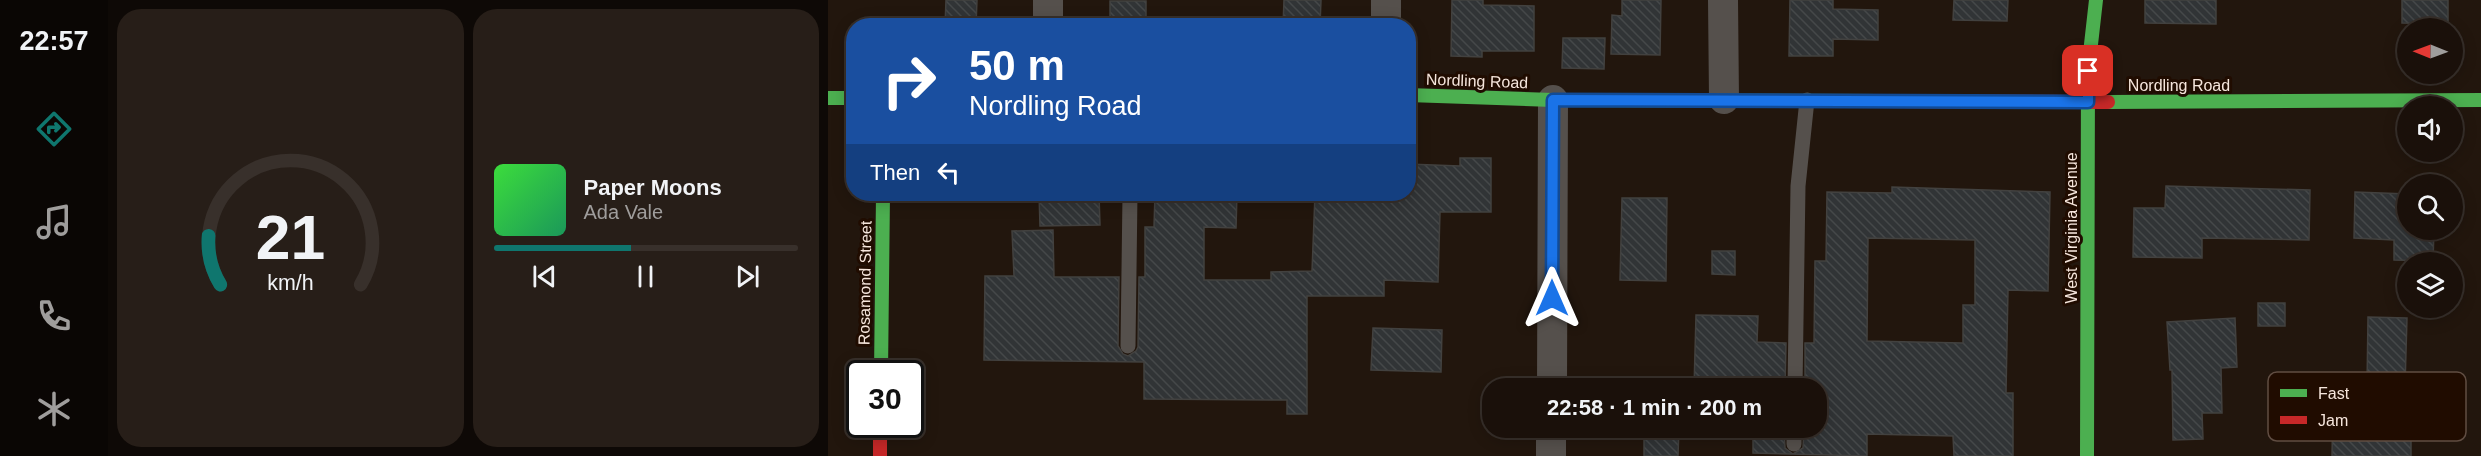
<!DOCTYPE html>
<meta charset="utf-8">
<style>
body{margin:0;font-family:Helvetica,sans-serif;background:#271e18;color:#f1f3f6;height:100vh;display:flex;flex-direction:column;font-size:22px;white-space:nowrap}
*{box-sizing:border-box;margin:0}
p{font-size:20px;color:#9f9d9c}
.icon{flex:none;width:33px;height:33px;fill:none;stroke:currentColor;stroke-width:2;stroke-linecap:round;stroke-linejoin:round}
.map{position:relative;flex:1;overflow:hidden}
.sheet{display:flex;flex-direction:column;gap:9px;padding:9px;background:#0e0906;width:720px}
.sheet>*{flex:none}
.guide{position:absolute;left:18px;top:18px;width:570px;height:183px;border-radius:24px;box-shadow:0 3px 15px #0003,0 0 0 2px #38302b;background:#1a4fa0;color:#fff;overflow:hidden}
.needle{width:39px;rotate:271deg}
.tools{position:absolute;left:1569px;top:18px;display:grid;gap:12px}
.tools a{display:grid;place-items:center;width:66px;height:66px;border-radius:50%;background:#1a100a;box-shadow:0 3px 15px #0003,0 0 0 2px #38302b;font-size:30px}
.speed{position:absolute;left:18px;top:360px;display:flex;gap:12px;font-size:30px;font-weight:700;text-align:center}
.speed>*{display:grid;place-content:center;width:78px;height:78px;border-radius:50%;background:#1a100a;box-shadow:0 3px 15px #0003,0 0 0 2px #38302b;line-height:1}
.speed .limit{border:3px solid #111;border-radius:9px;background:#fff;color:#111}
.pin{position:absolute;display:grid;place-items:center;width:51px;height:51px;color:#fff;margin:-26px;border-radius:12px;box-shadow:0 3px 9px #0006}
.me{position:absolute;width:66px;margin:-33px;rotate:0deg;stroke-linejoin:round;filter:drop-shadow(0 0 4px #0008)}
.turn{display:flex;align-items:center;gap:21px;height:126px;padding:0 24px;font-size:27px}
.turn .icon{width:78px;height:78px;stroke-width:2.5}
.turn b{display:block;font-size:42px;line-height:51px}
.then{display:flex;align-items:center;height:57px;padding:0 24px;background:#0003;gap:12px;font-size:22px}
.sheet .widget{flex:1;display:flex;flex-direction:column;justify-content:center;gap:9px;min-width:0;padding:0 21px;border-radius:24px;background:#271e18}
.sheet .dial{align-items:center;gap:0}
.dial svg{height:156px;overflow:visible;fill:none;stroke:#38302b;stroke-width:7;stroke-linecap:round;text-anchor:middle}
.dial text{fill:#f1f3f6;stroke:none}
.song{display:flex;align-items:center;gap:18px}
.cover{width:72px;height:72px;border-radius:9px;background:linear-gradient(135deg,hsl(120 70% 55%),hsl(150 70% 35%))}
.played{height:6px;border-radius:3px;background:linear-gradient(90deg,#0f766e 45%,#38302b 45%)}
.keys{display:flex;justify-content:space-around;direction:ltr}
.sheet .tiles{flex:1;display:grid;gap:9px;grid-template-columns:repeat(2,1fr)}
.trip{position:absolute;left:654px;top:378px;width:345px;height:60px;border-radius:24px;background:#1a100a;box-shadow:0 3px 15px #0003,0 0 0 2px #38302b;font-weight:600;line-height:60px;text-align:center}
main{display:flex;flex:1;min-height:0}
.dock{display:flex;flex-direction:column;width:108px;justify-content:space-around;align-items:center;background:#0a0604;color:#9f9d9c}
.dock .icon{width:42px;height:42px}
.dock .on{color:#0f766e}
.dock b{font-size:27px;color:#f1f3f6}
.map>svg:first-child{display:block}
.building{fill:url(#building-back-hatch);stroke:#42413f;stroke-width:1.5;fill-rule:evenodd}
.lines{fill:none;stroke-linecap:round;stroke-linejoin:round}
.lane{stroke:#55504c;stroke-width:15}
.street{stroke:#55504c;stroke-width:30}
.fast{stroke:#4caf50;stroke-width:14}
.jam{stroke:#c62828;stroke-width:14}
.route-casing{stroke:#114b97;stroke-width:15}
.route{stroke:#1a73e8;stroke-width:10}
.labels{text-anchor:middle;dominant-baseline:central;stroke-width:6;stroke-linejoin:round;paint-order:stroke}
.street-label{font-size:16px;fill:#f6e6dc;stroke:#200c00}
.key{fill:#200c00;stroke:#604d42;stroke-width:1.5}
.key-label{font-size:16px;fill:#f6e6dc}
</style>
<main>
<nav class="dock">
<b>22:57</b>
<svg class="icon on" aria-label="directions" viewBox="0 0 24 24"><path d="M12 3l9 9-9 9-9-9zM9 14v-3h6M13 9l2 2-2 2"/></svg>
<svg class="icon" aria-label="music" viewBox="0 0 24 24"><path d="M9 18V5l10-2v13"/><circle cx="6" cy="18" r="3"/><circle cx="16" cy="16" r="3"/></svg>
<svg class="icon" aria-label="phone" viewBox="0 0 24 24"><path d="M5 4h4l2 5-3 2q2 4 5 5l2-3 5 2v4C11 20 4 13 5 4z"/></svg>
<svg class="icon" aria-label="climate" viewBox="0 0 24 24"><path d="M12 3v18M4 7l16 10M4 17L20 7"/></svg>
</nav>
<section class="sheet">
<div class="tiles">
<div class="widget dial"><svg viewBox="0 0 100 80">
<path d="M14 69A42 42 0 1 1 86 69"/>
<path d="M14 69A42 42 0 0 1 8 44" stroke="#0f766e"/>
<text x="50" y="56" font-size="32" font-weight="700">21</text>
<text x="50" y="72" font-size="11">km/h</text>
</svg></div>
<div class="widget">
<div class="song"><i class="cover"></i><div><b>Paper Moons</b><p>Ada Vale</p></div></div>
<div class="played"></div>
<div class="keys"><svg class="icon" aria-label="previous" viewBox="0 0 24 24"><path d="M18 5L8 12l10 7zM5 5v14"/></svg><svg class="icon" aria-label="pause" viewBox="0 0 24 24"><path d="M8 5v14M16 5v14"/></svg><svg class="icon" aria-label="next" viewBox="0 0 24 24"><path d="M6 5l10 7-10 7zM19 5v14"/></svg></div>
</div>
</div>
</section>
<div class="map">
<svg width="1653" height="456" viewBox="0 0 1653 456">
<defs>
<pattern id="building-back-hatch" width="6" height="6" patternUnits="userSpaceOnUse" patternTransform="scale(1.5)"><rect width="6" height="6" fill="#313436"/><path d="M-1 5l2 2M0 0l6 6M5-1l2 2" fill="none" stroke="#454849"/></pattern>
</defs>
<rect width="100%" height="100%" fill="#22160d"/>
<!-- building -->
<g class="building">
<path d="M118,0H149L148,26H117Z"/>
<path d="M456,0H493L492,26H455Z"/>
<path d="M624,0H655V5L706,6V51H654V57L623,56Z"/>
<path d="M794,0H833L832,55L783,54L784,15L794,16Z"/>
<path d="M962,0H1005V9L1050,10V40L1005,39V56H961Z"/>
<path d="M1126,0H1180L1179,21L1125,20Z"/>
<path d="M1317,0H1388V24L1317,23Z"/>
<path d="M1574,0H1620V24L1574,23Z"/>
<rect x="282" y="1" width="36" height="25"/>
<path d="M735,38H777L776,69L734,68Z"/>
<path d="M632,158H663V212H612L610,282L556,280V296H479V414H459V400L316,399V362L156,360L157,276H186L184,231L225,230L226,277H291L290,346L295,354L300,356L308,351L310,347L311,277H317V227H326L327,194H409L408,228L376,227V280H443V272L484,271L487,194H580V164L632,166Z"/>
<path d="M1338,186L1482,190L1481,240L1374,238V258L1305,257L1306,208H1337Z"/>
<path d="M1064,187L1222,192L1220,291L1180,290L1178,393H1185V456H1126L1125,436L1039,434V456L925,453V428H956L957,448L965,454L975,448L976,428H988V388H977V343H986L987,261H998L999,192L1064,193ZM1040,238L1147,240V305H1135V343L1039,341Z"/>
<path d="M1527,192L1580,194V230H1606L1605,261L1566,260V240L1526,238Z"/>
<path d="M211,194H271L272,225L212,226Z"/>
<path d="M794,198H839L838,281L792,280Z"/>
<path d="M884,251H907V275L884,274Z"/>
<rect x="1430" y="303" width="27" height="23"/>
<path d="M868,315L930,316L929,342L958,343L957,388H866Z"/>
<path d="M1540,317L1579,318L1577,386H1539Z"/>
<path d="M1407,318L1409,367L1393,368L1394,413H1374L1375,439L1345,440L1344,370H1342L1339,322Z"/>
<path d="M545,328L614,330L613,372L543,370Z"/>
<path d="M1505,401L1543,402V435L1583,436V456H1504Z"/>
<path d="M816,428H851L850,456H816Z"/>
</g>
<g class="lines">
<!-- lane -->
<g class="lane">
<path d="M300,346L302,194"/>
<path d="M967,388L970,186L979,100"/>
<path d="M966,444V428"/>
</g>
<!-- street -->
<g class="street">
<path d="M895,0L896,99"/>
<path d="M220,26V0"/>
<path d="M558,26V0"/>
<path d="M724,388L725,100"/>
<path d="M723,456V428"/>
</g>
<!-- fast -->
<g class="fast">
<path d="M580,95L725,100L1056,101"/>
<path d="M0,98H26"/>
<path d="M1280,102L1653,100"/>
<path d="M53,374L55,194"/>
<path d="M1259,456L1260,71L1268,0"/>
</g>
<!-- jam -->
<g class="jam">
<path d="M1056,101L1280,102"/>
<path d="M52,424V456"/>
</g>
</g>
<g class="lines">
<defs>
<path id="route" d="M724,298L725,100L1260,102V71"/>
</defs>
<!-- route casing -->
<use href="#route" class="route-casing"/>
<!-- route -->
<use href="#route" class="route"/>
</g>
<g class="labels">
<!-- street labels -->
<g class="street-label">
<text transform="translate(649 81) rotate(2)">Nordling Road</text>
<text x="1351" y="85">Nordling Road</text>
<text transform="translate(1243 228) rotate(-90)">West Virginia Avenue</text>
<text transform="translate(37 283) rotate(-89)">Rosamond Street</text>
</g>
</g>
<!-- legend -->
<rect x="1440" y="372" width="198" height="69" rx="9" class="key"/>
<rect x="1452" y="389" width="27" height="8" fill="#4caf50"/>
<rect x="1452" y="416" width="27" height="8" fill="#c62828"/>
<g class="key-label">
<text x="1490" y="399">Fast</text>
<text x="1490" y="426">Jam</text>
</g>
</svg>
<div class="tools">
<a><svg class="needle" viewBox="-14 -14 28 28"><path d="M0-13l5 13h-10z" fill="#e53935"/><path d="M0 13l5-13h-10z" fill="#9f9d9c"/></svg></a>
<a><svg class="icon" aria-label="sound" viewBox="0 0 24 24"><path d="M4 9h4l5-4v14l-5-4H4zM17 9q2 3 0 6"/></svg></a>
<a><svg class="icon" aria-label="search" viewBox="0 0 24 24"><circle cx="10" cy="10" r="6"/><path d="M15 15l6 6"/></svg></a>
<a><svg class="icon" aria-label="layers" viewBox="0 0 24 24"><path d="M12 4l9 5-9 5-9-5zM3 14l9 5 9-5"/></svg></a>
</div>
<div class="speed"><div class="limit">30</div></div>
<div class="pin" style="left:1260px;top:71px;background:#d93025"><svg class="icon" aria-label="arrive" viewBox="0 0 24 24"><path d="M6 21V4h12l-3 4 3 4H6"/></svg></div>
<svg class="me" style="left:724px;top:298px" viewBox="-20 -20 40 40"><path d="M0-17L14 15 0 8-14 15z" fill="#1a73e8" stroke="#fff" stroke-width="4"/></svg>
<div class="trip">22:58 · 1 min · 200 m</div>
<div class="guide">
<div class="turn"><svg class="icon" aria-label="right" viewBox="0 0 24 24"><path d="M7 20v-9h11M14 6l5 5-5 5"/></svg><div><b>50 m</b>Nordling Road</div></div>
<div class="then">Then<svg class="icon" aria-label="left" viewBox="0 0 24 24"><path d="M17 20v-9H6M10 6l-5 5 5 5"/></svg></div>
</div>
</div>
</main>
